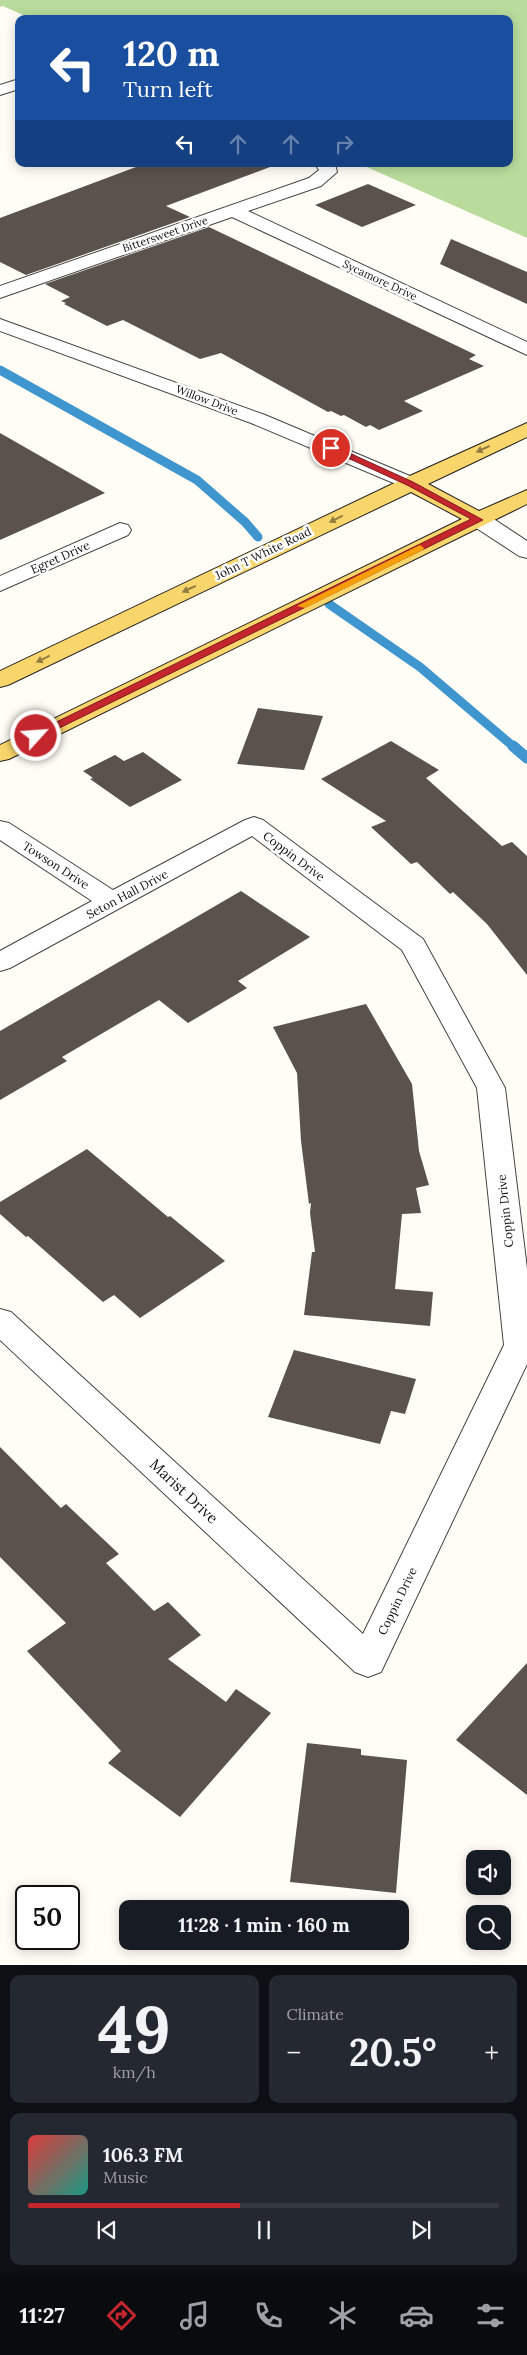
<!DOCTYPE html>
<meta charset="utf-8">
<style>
body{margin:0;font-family:Lora,serif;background:#242831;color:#f1f3f6;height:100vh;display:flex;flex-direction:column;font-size:19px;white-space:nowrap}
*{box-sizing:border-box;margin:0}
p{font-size:16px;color:#9ea1a6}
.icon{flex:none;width:28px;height:28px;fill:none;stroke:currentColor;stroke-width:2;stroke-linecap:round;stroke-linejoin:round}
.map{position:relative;height:1965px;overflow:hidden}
.drawer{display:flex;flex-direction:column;gap:10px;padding:10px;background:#0d0f14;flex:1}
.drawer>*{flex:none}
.guide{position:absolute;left:15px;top:15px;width:498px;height:152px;border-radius:10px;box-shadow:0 2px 12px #0003;background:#1a4fa0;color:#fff;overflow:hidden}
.controls{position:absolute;left:466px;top:1850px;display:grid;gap:10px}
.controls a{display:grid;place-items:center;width:45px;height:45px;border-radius:10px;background:#171b24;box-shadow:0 2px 12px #0003;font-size:25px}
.speed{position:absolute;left:15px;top:1885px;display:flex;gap:10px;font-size:25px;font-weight:700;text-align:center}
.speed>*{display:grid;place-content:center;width:65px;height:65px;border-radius:50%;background:#171b24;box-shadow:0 2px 12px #0003;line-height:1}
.speed .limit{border:2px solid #111;border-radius:8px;background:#fff;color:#111}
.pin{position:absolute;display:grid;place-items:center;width:42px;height:42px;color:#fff;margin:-21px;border:2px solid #fff;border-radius:50%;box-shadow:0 1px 5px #0007}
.me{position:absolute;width:55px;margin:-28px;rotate:64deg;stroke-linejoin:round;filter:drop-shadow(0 0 4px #0008)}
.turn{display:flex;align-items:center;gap:18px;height:105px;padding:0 25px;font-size:22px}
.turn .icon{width:65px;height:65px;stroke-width:2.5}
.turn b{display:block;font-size:35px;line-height:42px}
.lanes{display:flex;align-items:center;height:48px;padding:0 25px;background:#0003;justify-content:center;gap:25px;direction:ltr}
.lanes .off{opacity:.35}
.big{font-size:38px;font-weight:800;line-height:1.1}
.drawer .tile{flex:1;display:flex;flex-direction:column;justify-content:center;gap:8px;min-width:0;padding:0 18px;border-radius:10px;background:#242831}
.drawer .dial{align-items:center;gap:0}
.dial b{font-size:65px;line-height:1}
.song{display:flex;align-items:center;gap:15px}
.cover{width:60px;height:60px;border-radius:8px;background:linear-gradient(135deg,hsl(0 70% 55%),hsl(170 70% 35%))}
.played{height:5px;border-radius:2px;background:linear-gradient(90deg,#c4262e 45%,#363941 45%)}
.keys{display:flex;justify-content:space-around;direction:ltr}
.heat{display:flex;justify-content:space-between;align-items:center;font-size:28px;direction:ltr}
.drawer .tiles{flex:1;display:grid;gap:10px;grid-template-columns:1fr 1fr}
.tile:last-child{grid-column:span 2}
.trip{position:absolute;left:119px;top:1900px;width:290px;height:50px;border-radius:10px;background:#171b24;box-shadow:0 2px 12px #0003;font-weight:800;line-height:50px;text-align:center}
.dock{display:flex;height:80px;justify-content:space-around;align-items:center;background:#090b0e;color:#9ea1a6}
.dock .icon{width:35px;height:35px}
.dock .selected{color:#c4262e}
.dock b{font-size:22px;color:#f1f3f6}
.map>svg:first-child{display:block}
.forest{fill:#b9dc9c}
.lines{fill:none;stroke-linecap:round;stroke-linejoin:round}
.stream-far1{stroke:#3f96cf;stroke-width:9}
.stream{stroke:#3f96cf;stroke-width:11}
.building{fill:#5a524d}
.minor-casing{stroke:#444;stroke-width:2}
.major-casing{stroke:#222;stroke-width:2}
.minor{fill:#fff;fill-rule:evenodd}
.major{fill:#f9d66b;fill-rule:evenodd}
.oneway{fill:#917d42}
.route{fill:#c4262e;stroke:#7f191e}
.slow{fill:#f59e0b}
.labels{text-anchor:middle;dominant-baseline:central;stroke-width:5;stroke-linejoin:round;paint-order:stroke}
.far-street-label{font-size:11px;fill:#111;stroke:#fff}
.street-label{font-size:12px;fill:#111;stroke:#fff}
.near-street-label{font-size:15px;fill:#111;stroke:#fff}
</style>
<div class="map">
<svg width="527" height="1965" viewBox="0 0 527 1965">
<rect width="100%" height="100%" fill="#fffdf5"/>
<!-- forest -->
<path class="forest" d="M0,0H527V238L360,164H509V19H32L3,6L0,7Z"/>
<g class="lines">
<!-- stream-far1 -->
<g class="stream-far1">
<path d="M0,370L197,480L245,522L258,537"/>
<path d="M329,604L420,667L514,747"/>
</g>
<!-- stream -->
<path class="stream" d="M513,746L527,758"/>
</g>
<!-- building -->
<g class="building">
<path d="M144,164H269L270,167L166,206L190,217L26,275L0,262V218Z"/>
<path d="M368,184L416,205L362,227L315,205Z"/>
<path d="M209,227L476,355L469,359L484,366L404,401L423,411L379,430L370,425L366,427L344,415L341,416L331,411L328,412L221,353L200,359L123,320L107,326L64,304L66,303L61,301L70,297L45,284Z"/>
<path d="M451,239L527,272V304L440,264Z"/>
<path d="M0,433L105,493L0,540Z"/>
<path d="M258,708L323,716L304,770L237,764Z"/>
<path d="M391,741L439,770L426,778L502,846L512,842L527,856V975L487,924L453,892L450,894L417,862L411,864L371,827L386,821L321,779Z"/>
<path d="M143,752L182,780L130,807L90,779L93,778L83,771L115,755L124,761Z"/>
<path d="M241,891L310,937L238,981L247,988L188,1023L159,1000L62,1057L67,1061L0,1100V1031Z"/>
<path d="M366,1004L412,1084L419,1151L429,1185L416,1188L421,1213L402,1214L395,1289L433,1292L430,1326L304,1315L312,1252H315L310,1213L311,1203L309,1204L301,1141L297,1073L273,1027Z"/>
<path d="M87,1149L168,1217L170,1216L225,1261L140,1318L114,1295L103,1302L28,1236L26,1237L0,1214V1202Z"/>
<path d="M294,1350L416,1379L405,1414L391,1411L380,1444L268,1417Z"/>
<path d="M0,1447L61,1508L66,1504L119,1554L106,1563L154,1611L168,1602L201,1635L168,1659L226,1702L236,1689L271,1713L180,1817L108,1763L121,1751L27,1651L66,1623L0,1557Z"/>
<path d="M527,1663V1795L456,1740Z"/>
<path d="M307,1743L361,1749V1755L407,1760L396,1893L290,1882Z"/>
</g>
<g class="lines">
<defs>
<g id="minor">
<path d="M19,79V89L0,95V85Z"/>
<path d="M315,164H335L337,172L321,186L248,211L527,342V355L232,217L0,298V286L309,178L319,170Z"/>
<path d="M0,319L265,415L417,479L421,483L417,487L410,489L403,487L251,423L0,331Z"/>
<path d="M478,513L486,514L527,541V558L519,556L470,524L467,519L470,514Z"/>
<path d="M120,523L128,525L131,530L128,535L0,591V576Z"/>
<path d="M254,817L263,820L423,939L505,1088L527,1269V1364L381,1672L368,1677L355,1672L0,1340V1309L11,1312L363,1634L504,1345L477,1088L402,950L252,836L10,968L0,971V951L92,901L0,840V821L9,823L113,890L245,820Z"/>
</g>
<path id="major" d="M527,423V437L428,484L479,511L527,490V504L9,759L0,761V745L462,519L411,492L8,685L0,687V671L403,479Z"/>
</defs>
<!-- minor casing -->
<use href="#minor" class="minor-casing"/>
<!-- major casing -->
<use href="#major" class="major-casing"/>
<!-- minor -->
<use href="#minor" class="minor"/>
<!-- major -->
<use href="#major" class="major"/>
</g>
<!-- one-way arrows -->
<defs><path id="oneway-solid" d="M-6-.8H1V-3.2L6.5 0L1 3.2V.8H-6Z" transform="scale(1.25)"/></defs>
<g class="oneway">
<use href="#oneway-solid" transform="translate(483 449) rotate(155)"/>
<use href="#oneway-solid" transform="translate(336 519) rotate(154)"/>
<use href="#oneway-solid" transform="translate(189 589) rotate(155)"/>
<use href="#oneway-solid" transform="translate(43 659) rotate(154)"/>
</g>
<!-- route -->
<path class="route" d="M328,446H334L413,482L483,520L39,738H32V734L471,519L407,485L328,449Z"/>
<!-- slow -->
<path class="slow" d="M420,545L424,548L423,550L305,608L297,606Z"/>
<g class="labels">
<!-- far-street labels -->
<g class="far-street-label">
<text transform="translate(165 234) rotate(-19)">Bittersweet Drive</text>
<text transform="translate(380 280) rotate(25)">Sycamore Drive</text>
<text transform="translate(207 400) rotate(21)">Willow Drive</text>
</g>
<!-- street labels -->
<g class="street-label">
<text transform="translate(263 553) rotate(-26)">John T White Road</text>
<text transform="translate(60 557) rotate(-24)">Egret Drive</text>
<text transform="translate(294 856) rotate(37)">Coppin Drive</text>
<text transform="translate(56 865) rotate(33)">Towson Drive</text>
<text transform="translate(127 894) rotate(-28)">Seton Hall Drive</text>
<text transform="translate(505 1211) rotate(-96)">Coppin Drive</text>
<text transform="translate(397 1601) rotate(-64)">Coppin Drive</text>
</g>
<!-- near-street labels -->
<g class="near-street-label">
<text transform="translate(184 1491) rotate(43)">Marist Drive</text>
</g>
</g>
</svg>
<div class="controls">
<a><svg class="icon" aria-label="sound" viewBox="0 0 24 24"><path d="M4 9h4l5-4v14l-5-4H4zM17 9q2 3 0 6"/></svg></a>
<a><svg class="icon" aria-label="search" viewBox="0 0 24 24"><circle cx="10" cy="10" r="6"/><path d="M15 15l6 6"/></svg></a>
</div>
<div class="speed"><div class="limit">50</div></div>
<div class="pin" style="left:331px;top:448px;background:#d93025"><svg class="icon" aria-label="arrive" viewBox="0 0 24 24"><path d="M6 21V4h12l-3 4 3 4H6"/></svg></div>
<svg class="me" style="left:36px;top:736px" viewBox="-20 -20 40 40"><circle r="17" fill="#c4262e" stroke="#fff" stroke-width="3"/><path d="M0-11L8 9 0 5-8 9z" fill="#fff"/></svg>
<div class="trip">11:28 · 1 min · 160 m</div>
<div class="guide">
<div class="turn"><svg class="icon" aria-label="left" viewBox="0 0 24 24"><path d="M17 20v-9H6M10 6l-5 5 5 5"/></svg><div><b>120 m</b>Turn left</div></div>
<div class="lanes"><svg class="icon" aria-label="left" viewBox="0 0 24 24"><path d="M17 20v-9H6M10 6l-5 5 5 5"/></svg><svg class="icon off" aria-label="ahead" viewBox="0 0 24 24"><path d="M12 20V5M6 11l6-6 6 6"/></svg><svg class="icon off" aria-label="ahead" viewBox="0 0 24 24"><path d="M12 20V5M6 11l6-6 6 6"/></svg><svg class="icon off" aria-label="right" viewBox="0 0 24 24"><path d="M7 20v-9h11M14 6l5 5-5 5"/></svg></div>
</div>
</div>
<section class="drawer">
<div class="tiles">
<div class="tile dial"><b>49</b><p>km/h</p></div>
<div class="tile"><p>Climate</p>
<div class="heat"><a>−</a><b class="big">20.5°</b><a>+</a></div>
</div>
<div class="tile">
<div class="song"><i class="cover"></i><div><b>106.3 FM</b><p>Music</p></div></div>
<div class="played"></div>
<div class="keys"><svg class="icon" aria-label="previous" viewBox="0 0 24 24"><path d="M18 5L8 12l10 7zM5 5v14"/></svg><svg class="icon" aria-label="pause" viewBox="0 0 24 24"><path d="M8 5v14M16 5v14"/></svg><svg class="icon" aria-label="next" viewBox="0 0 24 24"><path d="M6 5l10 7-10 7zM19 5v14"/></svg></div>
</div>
</div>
</section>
<nav class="dock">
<b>11:27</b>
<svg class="icon selected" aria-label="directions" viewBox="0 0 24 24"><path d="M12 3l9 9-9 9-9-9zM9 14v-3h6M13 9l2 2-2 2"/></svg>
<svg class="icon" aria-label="music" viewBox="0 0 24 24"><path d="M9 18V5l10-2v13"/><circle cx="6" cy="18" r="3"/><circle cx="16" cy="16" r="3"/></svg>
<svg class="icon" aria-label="phone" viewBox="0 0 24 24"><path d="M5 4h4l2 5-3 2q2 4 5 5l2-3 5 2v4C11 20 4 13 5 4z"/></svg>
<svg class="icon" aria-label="climate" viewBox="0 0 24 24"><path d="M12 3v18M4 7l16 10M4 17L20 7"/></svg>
<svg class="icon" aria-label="car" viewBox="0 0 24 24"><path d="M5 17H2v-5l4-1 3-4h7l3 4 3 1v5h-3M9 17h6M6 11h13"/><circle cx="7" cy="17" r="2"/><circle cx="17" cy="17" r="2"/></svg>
<svg class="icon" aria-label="filters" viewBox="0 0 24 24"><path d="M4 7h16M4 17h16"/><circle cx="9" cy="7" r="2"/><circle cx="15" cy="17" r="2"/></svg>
</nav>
